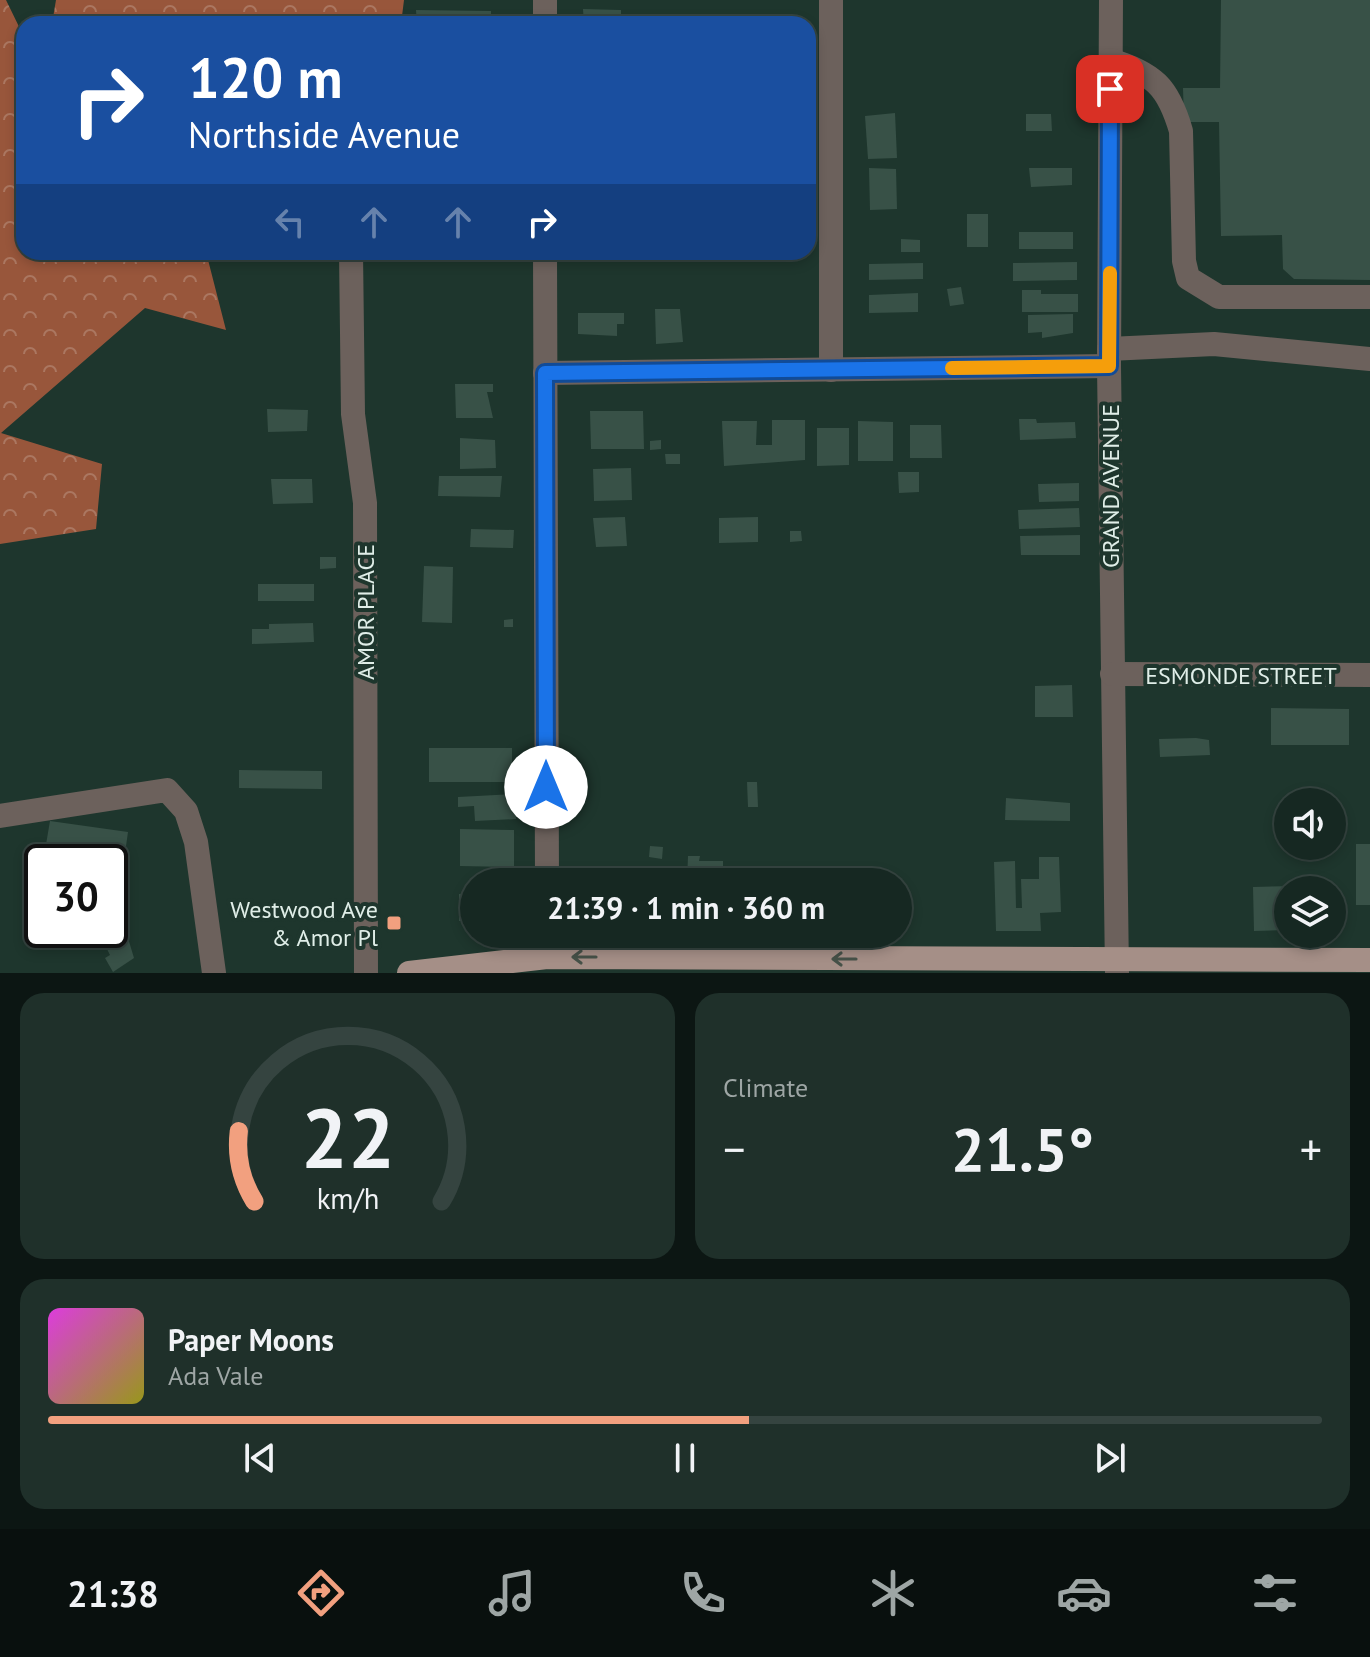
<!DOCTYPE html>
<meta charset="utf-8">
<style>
body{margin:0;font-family:"PT Sans",sans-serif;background:#1f302a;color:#f1f3f6;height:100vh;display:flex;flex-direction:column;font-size:30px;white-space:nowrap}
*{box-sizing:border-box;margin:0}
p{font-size:26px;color:#9ea6a5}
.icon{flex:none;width:44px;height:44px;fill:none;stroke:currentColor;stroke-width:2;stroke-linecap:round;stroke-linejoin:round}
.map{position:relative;height:973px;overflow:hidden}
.panel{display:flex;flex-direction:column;gap:20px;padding:20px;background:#0c1613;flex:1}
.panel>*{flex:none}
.banner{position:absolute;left:16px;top:16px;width:800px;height:244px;border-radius:24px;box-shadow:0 4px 12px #0003,0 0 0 2px #354440;background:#1a4fa0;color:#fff;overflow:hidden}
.tools{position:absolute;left:1274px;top:788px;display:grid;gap:16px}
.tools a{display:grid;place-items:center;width:72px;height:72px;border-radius:50%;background:#162822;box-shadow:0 4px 12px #0003,0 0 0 2px #354440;font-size:40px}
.speed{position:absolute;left:24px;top:844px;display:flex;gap:16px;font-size:40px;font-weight:700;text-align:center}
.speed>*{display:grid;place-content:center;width:104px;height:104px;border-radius:50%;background:#162822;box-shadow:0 4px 12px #0003,0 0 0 2px #354440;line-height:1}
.speed .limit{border:4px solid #111;border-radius:12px;background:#fff;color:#111}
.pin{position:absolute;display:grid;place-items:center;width:68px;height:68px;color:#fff;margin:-34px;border-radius:16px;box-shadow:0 4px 12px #0006}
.me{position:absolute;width:88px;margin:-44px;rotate:0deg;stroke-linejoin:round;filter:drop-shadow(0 0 6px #0008)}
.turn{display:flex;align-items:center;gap:28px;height:168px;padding:0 40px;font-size:36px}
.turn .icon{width:104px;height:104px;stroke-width:2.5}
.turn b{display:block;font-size:56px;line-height:68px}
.lanes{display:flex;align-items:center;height:76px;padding:0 40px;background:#0003;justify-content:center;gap:40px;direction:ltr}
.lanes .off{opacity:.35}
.big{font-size:60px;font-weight:700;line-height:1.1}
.panel .widget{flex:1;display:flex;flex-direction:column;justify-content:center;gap:12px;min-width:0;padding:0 28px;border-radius:24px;background:#1f302a}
.panel .dial{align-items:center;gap:0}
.dial svg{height:208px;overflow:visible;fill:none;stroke:#354440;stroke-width:7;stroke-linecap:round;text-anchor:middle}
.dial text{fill:#f1f3f6;stroke:none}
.song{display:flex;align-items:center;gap:24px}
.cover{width:96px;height:96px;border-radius:12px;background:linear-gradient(135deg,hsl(300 70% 55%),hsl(60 70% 35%))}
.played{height:8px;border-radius:4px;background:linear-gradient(90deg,#f2a07f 55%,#354440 55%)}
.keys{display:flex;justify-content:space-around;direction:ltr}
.heat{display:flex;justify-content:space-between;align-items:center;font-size:44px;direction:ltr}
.panel .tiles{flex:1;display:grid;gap:20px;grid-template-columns:1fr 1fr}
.widget:last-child{grid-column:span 2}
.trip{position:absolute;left:460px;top:868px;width:452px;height:80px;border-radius:40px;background:#162822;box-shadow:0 4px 12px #0003,0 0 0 2px #354440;font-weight:700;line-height:80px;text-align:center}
.tabs{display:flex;height:128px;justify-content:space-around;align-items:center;background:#09100e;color:#9ea6a5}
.tabs .icon{width:56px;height:56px}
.tabs .active{color:#f2a07f}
.tabs b{font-size:36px;color:#f1f3f6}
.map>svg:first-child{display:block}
.forest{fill:url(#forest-crowns)}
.building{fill:#385147}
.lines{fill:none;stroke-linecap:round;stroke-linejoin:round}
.minor{stroke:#6c615c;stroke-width:24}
.major{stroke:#a58f87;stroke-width:24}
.oneway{stroke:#465148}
.route-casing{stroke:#114b97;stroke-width:20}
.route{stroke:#1a73e8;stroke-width:14}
.slow{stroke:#f59e0b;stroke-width:14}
.poi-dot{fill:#f2a07f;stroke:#1e362d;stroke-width:3}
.labels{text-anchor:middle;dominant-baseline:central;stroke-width:8;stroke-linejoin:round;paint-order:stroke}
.street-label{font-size:24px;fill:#e0eee8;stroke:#1e362d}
.poi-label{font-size:24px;fill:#e0eee8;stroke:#1e362d;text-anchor:end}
</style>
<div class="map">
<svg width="1370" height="973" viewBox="0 0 1370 973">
<defs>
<pattern id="forest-crowns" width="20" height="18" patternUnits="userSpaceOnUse" patternTransform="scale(2)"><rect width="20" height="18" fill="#98563b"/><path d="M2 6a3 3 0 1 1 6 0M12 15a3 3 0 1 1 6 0" fill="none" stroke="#ab7761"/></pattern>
</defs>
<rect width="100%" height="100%" fill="#1e362d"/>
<!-- forest -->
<g class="forest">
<path d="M0,0H6L24,37V252H206L226,330L145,308L1,433L102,464L96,529L0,544Z"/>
<path d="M56,0H404L401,24H52Z"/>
</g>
<!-- building -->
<g class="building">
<path d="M1221,0H1370V280L1294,279L1283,269L1282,235L1221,236L1219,122H1184L1183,88H1220Z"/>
<path d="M583,9L621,10V24H584Z"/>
<path d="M416,10L491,11V24H417Z"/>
<path d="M895,113L897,158L868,159L865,116Z"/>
<path d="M1026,114H1051L1052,131H1026Z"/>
<path d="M869,168L896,169L897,209L870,210Z"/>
<path d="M1029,168H1072V185L1031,187Z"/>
<rect x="967" y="214" width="21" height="33"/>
<rect x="1019" y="232" width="54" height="17"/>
<path d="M901,239L920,240V252H901Z"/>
<path d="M1077,262V280L1013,281V263Z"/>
<path d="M923,263V279L869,280V264Z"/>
<path d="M961,287L964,304L950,306L947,289Z"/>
<path d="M1022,290H1041V294H1078V312H1022Z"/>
<path d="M918,293V312L869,313V295Z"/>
<path d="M655,309H680L683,342L656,344Z"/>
<path d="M578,313H624V324H617V336L578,334Z"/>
<path d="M1073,314V333L1042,338V332L1028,333V315Z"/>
<path d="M455,384H493V392H487L493,418H456Z"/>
<path d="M267,409L308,410L307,431L268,432Z"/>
<path d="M590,411H643L644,449H591Z"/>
<path d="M1019,419H1036L1037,423L1075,422L1076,438L1020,440Z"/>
<path d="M772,420H805V460L724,466L722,421H757L756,445H772Z"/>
<path d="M858,421L893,422V461H858Z"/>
<path d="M910,425H941L942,458H910Z"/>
<path d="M817,428H849V465L817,466Z"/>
<path d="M460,438L495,440L496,468L460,469Z"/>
<path d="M661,440V449L650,450V441Z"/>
<path d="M665,454H680V464H666Z"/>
<path d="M631,468L632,500L594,501L593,469Z"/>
<path d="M898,472H919V492L899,493Z"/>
<path d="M439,476H502L500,497L438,496Z"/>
<path d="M271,479H312L313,503L273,504Z"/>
<path d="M1079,483V501L1039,502L1038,484Z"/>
<path d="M1079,508L1080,527L1019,529L1018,510Z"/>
<path d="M625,517L627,546L596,547L593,518Z"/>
<path d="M758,517V542L719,543V518Z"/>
<path d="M471,529L514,530L513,548L470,547Z"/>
<path d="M790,531H801L802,541L790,542Z"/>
<path d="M1080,535V555H1021L1020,536Z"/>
<path d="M320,557H336V568L320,569Z"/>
<path d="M424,566L453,567L452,623L422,622Z"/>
<rect x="258" y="584" width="56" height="17"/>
<path d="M513,619V627H504V620Z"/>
<path d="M313,623L314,642L252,644V629H269V624Z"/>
<path d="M1072,685L1073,717H1035V686Z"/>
<path d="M1271,708L1349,709V745H1271Z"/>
<path d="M1196,738L1209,740L1210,755L1160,757L1159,739Z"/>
<rect x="429" y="748" width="83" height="34"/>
<path d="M239,770L322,771V789L239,788Z"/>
<path d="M747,782H757L758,807H748Z"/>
<path d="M515,794L516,819L475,821L474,806L458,807V797Z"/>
<path d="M1006,798L1070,803V821L1005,820Z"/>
<path d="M50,821L128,832L122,874L110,872V862H43Z"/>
<path d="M460,829L514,830V867L460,866Z"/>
<rect x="1356" y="844" width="14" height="61"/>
<path d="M650,846L663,847L662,859L649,857Z"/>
<path d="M688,856H700L699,861H723V882H687Z"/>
<path d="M1039,857H1059L1061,912L1040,913L1041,931H996L994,862L1015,861L1016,908H1022L1021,879H1039Z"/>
<path d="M1296,886V890H1288V930L1254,931L1253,887Z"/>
<path d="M474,893V921H459V894Z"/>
<path d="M118,936L128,938L134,958L113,972L105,958L110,955L105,945Z"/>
</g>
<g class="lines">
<!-- minor -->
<g class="minor">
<path d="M545,0V24"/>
<path d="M831,0V370"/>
<path d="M1111,0L1109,366L1117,973"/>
<path d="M1110,60C1154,74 1168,86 1181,131L1184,261L1188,278L1219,297H1370"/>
<path d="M351,252L353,414L365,503L366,973"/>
<path d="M545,252L547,882"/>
<path d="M1109,349L1214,344L1370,359"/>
<path d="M545,373L1109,366"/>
<path d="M1112,674L1370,675"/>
<path d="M0,816L167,790L186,811L196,842L214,973"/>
<path d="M547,957V934"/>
</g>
<!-- major -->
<path class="major" d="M409,973L547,957L1370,960"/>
</g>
<!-- one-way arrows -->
<defs><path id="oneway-shaft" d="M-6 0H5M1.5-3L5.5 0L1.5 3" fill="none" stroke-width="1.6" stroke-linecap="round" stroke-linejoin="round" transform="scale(2)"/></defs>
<g class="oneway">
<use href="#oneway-shaft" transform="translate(584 957) rotate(-180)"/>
<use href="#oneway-shaft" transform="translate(844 959) rotate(-180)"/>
</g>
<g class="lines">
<defs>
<path id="route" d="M546,787L545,373L1109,366L1110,89"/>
</defs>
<!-- route casing -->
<use href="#route" class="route-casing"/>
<!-- route -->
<use href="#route" class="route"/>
<!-- slow -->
<path class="slow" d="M952,368L1109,366L1110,273"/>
</g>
<!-- markers -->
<rect class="poi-dot" x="386" y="915" width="16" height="16" rx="4"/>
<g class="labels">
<!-- street labels -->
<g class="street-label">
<text transform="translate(1110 486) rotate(-90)">GRAND AVENUE</text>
<text transform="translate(365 612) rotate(-90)">AMOR PLACE</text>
<text x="1241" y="675">ESMONDE STREET</text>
</g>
<!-- poi labels -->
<g class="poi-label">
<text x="378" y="909">Westwood Ave<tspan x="378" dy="28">&amp; Amor Pl</tspan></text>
</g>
</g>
</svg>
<div class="tools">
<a><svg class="icon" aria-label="sound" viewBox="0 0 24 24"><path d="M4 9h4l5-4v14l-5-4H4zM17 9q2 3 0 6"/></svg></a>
<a><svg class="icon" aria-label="layers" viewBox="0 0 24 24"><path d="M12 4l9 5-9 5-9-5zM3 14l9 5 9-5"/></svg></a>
</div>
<div class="speed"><div class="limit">30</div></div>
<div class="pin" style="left:1110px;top:89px;background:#d93025"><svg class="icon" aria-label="arrive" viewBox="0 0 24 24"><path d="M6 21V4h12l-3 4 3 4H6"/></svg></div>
<svg class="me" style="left:546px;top:787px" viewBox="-20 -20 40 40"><circle r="19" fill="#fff"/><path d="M0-13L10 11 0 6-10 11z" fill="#1a73e8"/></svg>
<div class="trip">21:39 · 1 min · 360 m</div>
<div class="banner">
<div class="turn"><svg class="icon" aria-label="right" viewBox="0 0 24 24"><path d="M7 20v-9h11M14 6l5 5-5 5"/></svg><div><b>120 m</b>Northside Avenue</div></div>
<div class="lanes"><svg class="icon off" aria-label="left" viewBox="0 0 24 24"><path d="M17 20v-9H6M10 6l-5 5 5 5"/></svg><svg class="icon off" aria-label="ahead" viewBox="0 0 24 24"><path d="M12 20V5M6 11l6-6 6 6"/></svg><svg class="icon off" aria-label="ahead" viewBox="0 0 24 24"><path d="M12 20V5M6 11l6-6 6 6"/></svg><svg class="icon" aria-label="right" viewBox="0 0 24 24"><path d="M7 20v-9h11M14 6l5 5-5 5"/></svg></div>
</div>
</div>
<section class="panel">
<div class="tiles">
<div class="widget dial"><svg viewBox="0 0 100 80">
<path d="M14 69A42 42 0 1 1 86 69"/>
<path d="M14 69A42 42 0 0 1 8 42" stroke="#f2a07f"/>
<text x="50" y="56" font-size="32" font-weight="700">22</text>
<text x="50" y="72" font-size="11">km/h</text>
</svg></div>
<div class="widget"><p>Climate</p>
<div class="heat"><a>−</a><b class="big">21.5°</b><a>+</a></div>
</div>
<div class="widget">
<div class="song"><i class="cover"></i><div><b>Paper Moons</b><p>Ada Vale</p></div></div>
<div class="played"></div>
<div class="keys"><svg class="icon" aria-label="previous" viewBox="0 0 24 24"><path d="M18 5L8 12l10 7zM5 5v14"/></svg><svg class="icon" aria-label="pause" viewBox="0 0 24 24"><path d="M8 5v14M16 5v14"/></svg><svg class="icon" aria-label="next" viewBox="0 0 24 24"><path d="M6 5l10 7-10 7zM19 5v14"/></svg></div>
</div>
</div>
</section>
<nav class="tabs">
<b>21:38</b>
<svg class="icon active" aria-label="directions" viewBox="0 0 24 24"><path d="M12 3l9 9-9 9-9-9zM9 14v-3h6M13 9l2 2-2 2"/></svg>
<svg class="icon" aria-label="music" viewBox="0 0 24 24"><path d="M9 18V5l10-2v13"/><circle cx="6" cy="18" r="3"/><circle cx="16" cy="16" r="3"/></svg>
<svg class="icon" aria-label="phone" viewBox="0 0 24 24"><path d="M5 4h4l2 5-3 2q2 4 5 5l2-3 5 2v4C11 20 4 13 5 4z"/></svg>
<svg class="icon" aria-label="climate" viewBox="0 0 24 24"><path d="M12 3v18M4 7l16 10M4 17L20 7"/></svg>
<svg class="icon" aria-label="car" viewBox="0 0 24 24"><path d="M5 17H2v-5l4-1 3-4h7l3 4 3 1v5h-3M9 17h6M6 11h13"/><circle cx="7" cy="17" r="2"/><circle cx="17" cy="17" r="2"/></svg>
<svg class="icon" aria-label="filters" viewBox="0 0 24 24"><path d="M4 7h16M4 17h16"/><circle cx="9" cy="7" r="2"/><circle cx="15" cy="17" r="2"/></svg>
</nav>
